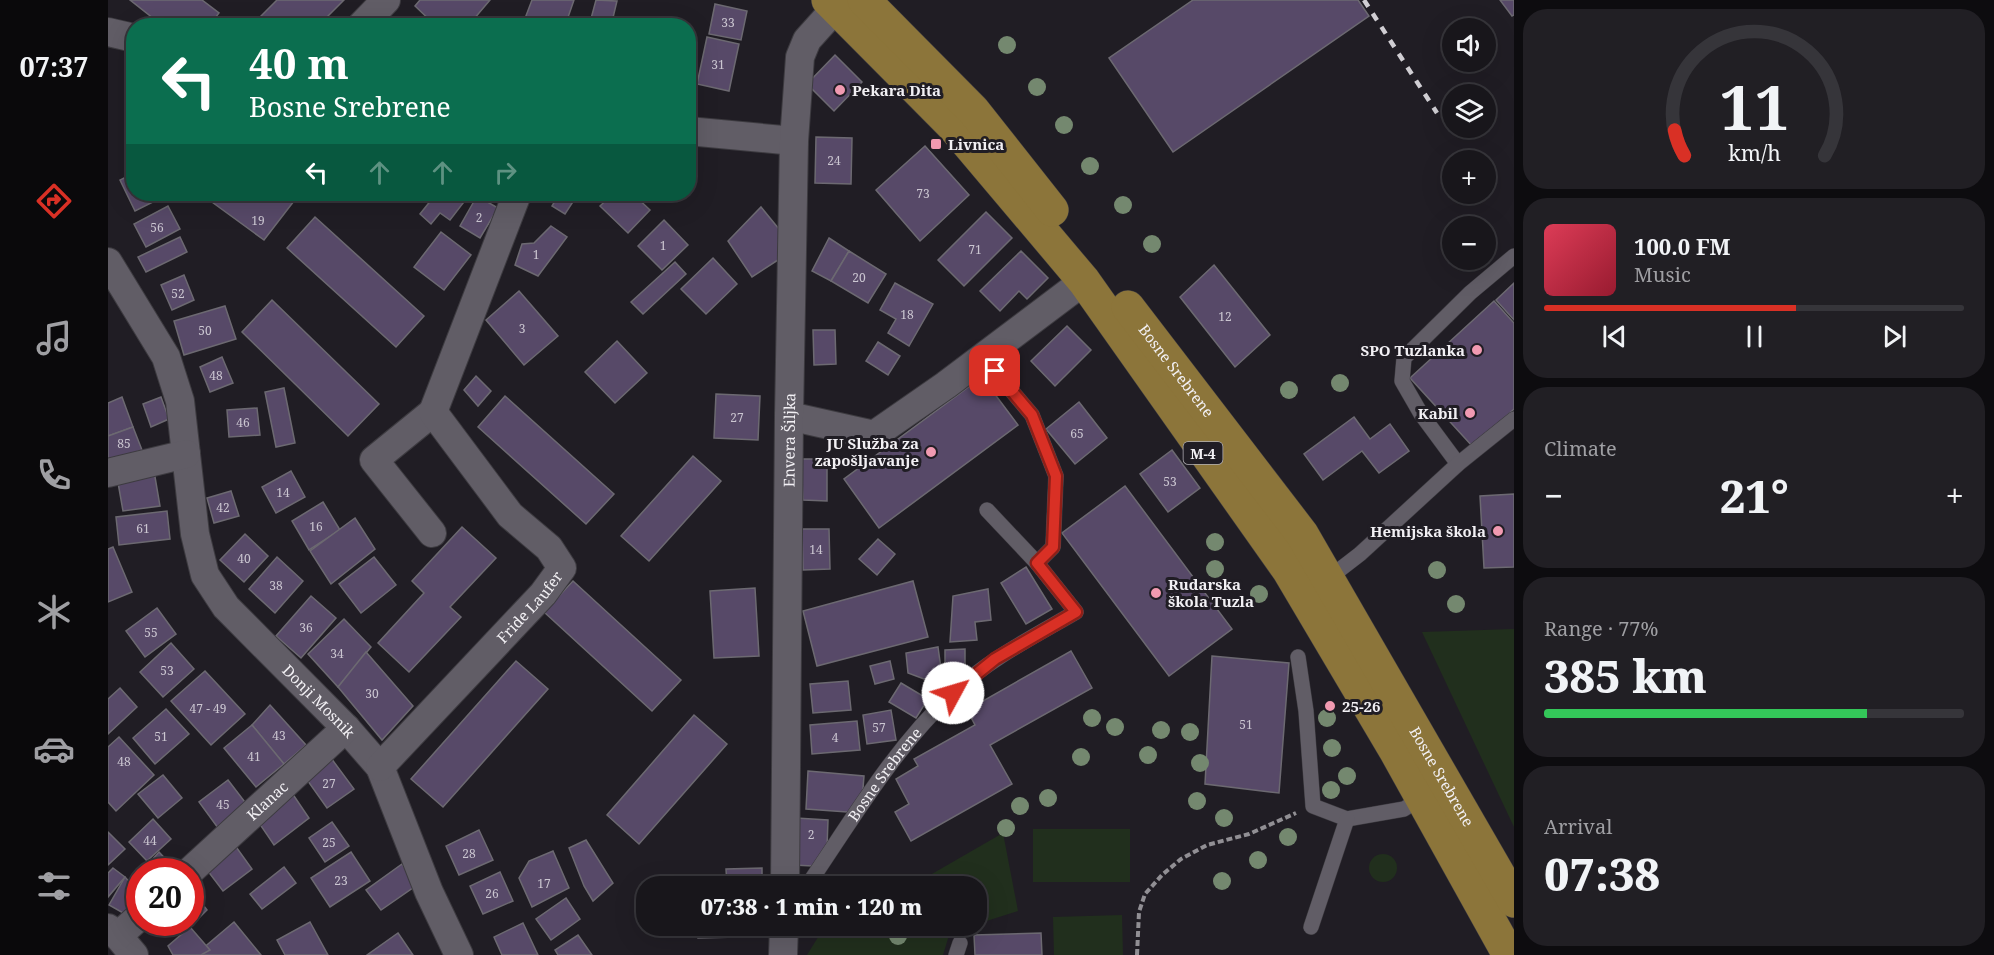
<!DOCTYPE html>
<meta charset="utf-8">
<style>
body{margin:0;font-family:"Noto Serif",serif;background:#211f24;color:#f1f3f6;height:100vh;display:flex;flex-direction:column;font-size:22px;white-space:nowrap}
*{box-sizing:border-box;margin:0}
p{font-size:20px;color:#9f9fa3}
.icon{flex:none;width:33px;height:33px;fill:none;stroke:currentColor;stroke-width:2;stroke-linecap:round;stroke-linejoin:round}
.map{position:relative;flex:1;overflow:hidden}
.panel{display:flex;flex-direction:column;gap:9px;padding:9px;background:#0d0c0f;width:480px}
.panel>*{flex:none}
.top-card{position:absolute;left:18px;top:18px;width:570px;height:183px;border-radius:24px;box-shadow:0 6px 24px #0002,0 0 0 2px #36353a;background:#0b6e4f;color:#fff;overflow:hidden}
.tools{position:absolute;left:1334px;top:18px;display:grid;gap:12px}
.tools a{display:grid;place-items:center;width:54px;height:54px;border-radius:50%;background:#18161b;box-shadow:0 6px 24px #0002,0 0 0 2px #36353a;font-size:30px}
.speed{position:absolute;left:18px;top:858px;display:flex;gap:12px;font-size:30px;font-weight:700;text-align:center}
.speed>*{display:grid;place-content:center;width:78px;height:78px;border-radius:50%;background:#18161b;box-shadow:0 6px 24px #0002,0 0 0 2px #36353a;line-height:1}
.speed .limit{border:9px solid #d22;background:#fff;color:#111}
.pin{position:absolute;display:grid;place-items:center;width:51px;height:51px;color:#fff;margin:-26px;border-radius:12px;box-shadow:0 3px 9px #0006}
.me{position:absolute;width:66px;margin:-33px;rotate:51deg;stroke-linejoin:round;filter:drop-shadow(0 0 4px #0008)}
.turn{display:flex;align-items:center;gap:21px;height:126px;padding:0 24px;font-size:27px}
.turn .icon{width:78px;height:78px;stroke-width:2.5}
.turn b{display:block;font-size:42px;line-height:51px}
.lanes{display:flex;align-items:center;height:57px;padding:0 24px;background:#0003;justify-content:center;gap:30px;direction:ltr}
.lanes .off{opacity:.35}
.big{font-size:45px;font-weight:800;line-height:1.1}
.panel .widget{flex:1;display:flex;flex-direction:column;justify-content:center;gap:9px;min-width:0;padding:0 21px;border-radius:24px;background:#211f24}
.panel .dial{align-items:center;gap:0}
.dial svg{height:156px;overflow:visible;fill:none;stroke:#36353a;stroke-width:7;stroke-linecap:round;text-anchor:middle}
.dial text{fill:#f1f3f6;stroke:none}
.song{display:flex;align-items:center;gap:18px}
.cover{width:72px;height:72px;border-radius:9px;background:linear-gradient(135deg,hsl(350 70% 55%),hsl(350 70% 35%))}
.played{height:6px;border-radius:3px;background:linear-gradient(90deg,#d93025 60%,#36353a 60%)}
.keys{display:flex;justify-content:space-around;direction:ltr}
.heat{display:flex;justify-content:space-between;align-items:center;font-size:33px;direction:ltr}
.charge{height:9px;border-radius:4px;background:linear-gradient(90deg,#34c759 77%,#36353a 0)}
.trip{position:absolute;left:528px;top:876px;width:351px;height:60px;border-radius:24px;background:#18161b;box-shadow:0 6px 24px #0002,0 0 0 2px #36353a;font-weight:800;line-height:60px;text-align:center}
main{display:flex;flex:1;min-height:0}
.menu{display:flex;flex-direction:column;width:108px;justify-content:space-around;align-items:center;background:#0a090b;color:#9f9fa3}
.menu .icon{width:42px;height:42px}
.menu .current{color:#d93025}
.menu b{font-size:27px;color:#f1f3f6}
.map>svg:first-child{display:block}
.green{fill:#212f1d}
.building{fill:#574968;stroke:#6c6971;stroke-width:1.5}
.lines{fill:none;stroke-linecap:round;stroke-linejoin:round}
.lane-casing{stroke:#3d3b40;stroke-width:16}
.street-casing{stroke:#3d3b40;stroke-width:30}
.primary-casing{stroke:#3d3b40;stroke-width:34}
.path{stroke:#918f94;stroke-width:4;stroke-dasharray:6 3;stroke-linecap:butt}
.lane{stroke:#615d66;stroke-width:15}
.street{stroke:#615d66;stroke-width:28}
.primary{stroke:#8c753a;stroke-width:33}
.rail{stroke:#d0ced3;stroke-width:4.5;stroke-dasharray:8 8;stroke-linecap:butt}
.tree{fill:#74886f}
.route-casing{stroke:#8d1f18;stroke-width:15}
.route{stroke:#d93025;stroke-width:10}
.poi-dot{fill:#f19ab1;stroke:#201d24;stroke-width:2}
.labels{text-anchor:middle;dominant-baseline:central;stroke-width:6;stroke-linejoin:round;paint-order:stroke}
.number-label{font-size:12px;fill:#cbc6d1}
.shield{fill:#201d24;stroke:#b3b1b6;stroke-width:1.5}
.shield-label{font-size:14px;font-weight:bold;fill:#f2f0f4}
.poi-label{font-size:15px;font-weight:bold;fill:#f2f0f4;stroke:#201d24;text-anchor:start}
.street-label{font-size:15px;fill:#f2f0f4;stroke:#201d24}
</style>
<main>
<nav class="menu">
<b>07:37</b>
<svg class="icon current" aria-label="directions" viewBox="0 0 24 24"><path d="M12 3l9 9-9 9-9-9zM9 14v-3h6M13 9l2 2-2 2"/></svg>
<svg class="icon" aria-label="music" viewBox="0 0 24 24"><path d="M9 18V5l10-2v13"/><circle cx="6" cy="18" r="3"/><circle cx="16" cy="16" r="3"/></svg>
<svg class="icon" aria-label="phone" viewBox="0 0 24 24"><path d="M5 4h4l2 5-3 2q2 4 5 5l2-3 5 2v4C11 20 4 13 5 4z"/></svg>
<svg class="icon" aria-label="climate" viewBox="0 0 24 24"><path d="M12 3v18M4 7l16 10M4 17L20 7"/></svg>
<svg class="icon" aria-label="car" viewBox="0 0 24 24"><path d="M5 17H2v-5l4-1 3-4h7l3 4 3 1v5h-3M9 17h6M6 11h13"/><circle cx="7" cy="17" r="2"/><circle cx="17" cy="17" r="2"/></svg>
<svg class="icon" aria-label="filters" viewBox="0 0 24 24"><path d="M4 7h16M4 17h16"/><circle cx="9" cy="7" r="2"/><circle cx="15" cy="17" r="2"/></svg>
</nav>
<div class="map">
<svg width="1406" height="955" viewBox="0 0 1406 955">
<rect width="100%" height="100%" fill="#201d24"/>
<!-- green -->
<g class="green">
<path d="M1406,629V827L1314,632Z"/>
<rect x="925" y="829" width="97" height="53"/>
<path d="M895,833L910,911L869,924L868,886H803Z"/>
<circle cx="1275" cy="868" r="14"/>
<path d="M1014,915L1015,955H946L945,917Z"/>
<path d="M717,926H862L842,932L835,955H699Z"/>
</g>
<!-- building -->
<g class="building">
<path d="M22,0H94L111,13L101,26H55Z"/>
<path d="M169,0H236L210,26H143Z"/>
<path d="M312,0H382L360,26H328L307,6Z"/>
<path d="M424,0H466L457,26H430L416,21Z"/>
<path d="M488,0L509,1L503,26H481Z"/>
<path d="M1085,0H1250L1261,16L1065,152L1001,58Z"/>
<path d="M1392,0H1406V15L1404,16Z"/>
<path d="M607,4L639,11L633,40L601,34Z"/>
<path d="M599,37L631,44L621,91L589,84Z"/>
<path d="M727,55L754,82L726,111L699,84Z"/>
<path d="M708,137L744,138L743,184L707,183Z"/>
<path d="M817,146L861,195L812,241L768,190Z"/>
<path d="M26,173V194H48L51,199L27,211L12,180Z"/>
<path d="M93,194H185L186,201L156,240Z"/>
<path d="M328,194H353L359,198L342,220L332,213L323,224L312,214Z"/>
<path d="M451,194H470L457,214L444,206Z"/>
<path d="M505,194H525L542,210L520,233L492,206Z"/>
<path d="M369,196L390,208L372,238L352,226Z"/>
<path d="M60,206L72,229L38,247L26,224Z"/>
<path d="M653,207L671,229L670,260L644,277L620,241Z"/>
<path d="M878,212L904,238L856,286L830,260Z"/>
<path d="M207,217L316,316L288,347L179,248Z"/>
<path d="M556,220L580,245L554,270L530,246Z"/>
<path d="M443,226L459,237L430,276L407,265L414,244L426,243Z"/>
<path d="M333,232L363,255L336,290L306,267Z"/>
<path d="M72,237L79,252L38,272L30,257Z"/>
<path d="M721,238L741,251L723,281L704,271Z"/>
<path d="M741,251L778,274L760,303L723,281Z"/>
<path d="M913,251L940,278L919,299L911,291L892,311L872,291Z"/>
<path d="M605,258L629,284L598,314L573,289Z"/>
<path d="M567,262L578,274L535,314L523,302Z"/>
<path d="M1106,265L1162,335L1127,367L1072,297Z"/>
<path d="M76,275L86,300L64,310L53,285Z"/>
<path d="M787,283L825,304L801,346L780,333L788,319L772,310Z"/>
<path d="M1406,283V320L1388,300Z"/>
<path d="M411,291L450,336L416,365L378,320Z"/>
<path d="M164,300L271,404L240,436L134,332Z"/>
<path d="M1386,301L1406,323V409L1365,447L1302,378Z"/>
<path d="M117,306L128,339L76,355L66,321Z"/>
<path d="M959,326L983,350L947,386L923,361Z"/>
<path d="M705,330H727L728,364L706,365Z"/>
<path d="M509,341L539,373L507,403L477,372Z"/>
<path d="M770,342L792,356L780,375L758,361Z"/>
<path d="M114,357L125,383L102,392L92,367Z"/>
<path d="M368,376L383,391L370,406L356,390Z"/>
<path d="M874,377L910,425L771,528L736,479Z"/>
<path d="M176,388L187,443L168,447L157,392Z"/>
<path d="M608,394L652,396L650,440L606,438Z"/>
<path d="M397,396L506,494L478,524L370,427Z"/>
<path d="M14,397L25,427L0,436V403Z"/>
<path d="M53,397L61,419L43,427L35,404Z"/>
<path d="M971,402L999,438L967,464L938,429Z"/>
<path d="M149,408L152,435L121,437L119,410Z"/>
<path d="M1246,417L1262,439L1282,424L1301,451L1271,473L1254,451L1215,480L1196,454Z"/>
<path d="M25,427L34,450L0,462V436Z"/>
<path d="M1064,450L1092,488L1060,512L1032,474Z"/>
<path d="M585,456L613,481L541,561L513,536Z"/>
<path d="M693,459H719V501L695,500Z"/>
<path d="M46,471L52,506L15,511L9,477Z"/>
<path d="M183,471L197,497L168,513L154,487Z"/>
<path d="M1017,486L1124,629L1061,676L954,533Z"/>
<path d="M123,491L131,516L106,523L99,498Z"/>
<path d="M1406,494V567L1376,568L1372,496Z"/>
<path d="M215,502L232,530L201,550L184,521Z"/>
<path d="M59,511L62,539L11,545L8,517Z"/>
<path d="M247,518L267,549L223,584L202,551Z"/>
<path d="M354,527L388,558L342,607L353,617L301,672L270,643L316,593L304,581Z"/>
<path d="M694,529H721L722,569L695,570Z"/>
<path d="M137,534L160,556L136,582L112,560Z"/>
<path d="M770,539L787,554L769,575L751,559Z"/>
<path d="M5,547L24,592L0,602V549Z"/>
<path d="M169,557L195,581L167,613L141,589Z"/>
<path d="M266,557L288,585L253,613L231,584Z"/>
<path d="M918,567L944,609L918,624L893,583Z"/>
<path d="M465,581L573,680L544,711L436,612Z"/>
<path d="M805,581L820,637L709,666L695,611Z"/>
<path d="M647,588L651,656L606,658L602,591Z"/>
<path d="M880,589L883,620L867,622L869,640L842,642L845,596Z"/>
<path d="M203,596L228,618L193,658L168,636Z"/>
<path d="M49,608L68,634L37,657L18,631Z"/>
<path d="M236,619L263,647L230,687L200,654Z"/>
<path d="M63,643L86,669L55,697L32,672Z"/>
<path d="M830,647L834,676L816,679L800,673L798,653Z"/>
<path d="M857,649V673H837V650Z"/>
<path d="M963,651L984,688L882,745L904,784L803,841L787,812L801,804L788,779L810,766L806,759L867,725L859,710Z"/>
<path d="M258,652L305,706L274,740L230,687Z"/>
<path d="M1104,656L1181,663L1171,793L1097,784Z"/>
<path d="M408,661L440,689L335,807L303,779Z"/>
<path d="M782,661L786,679L767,684L762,666Z"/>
<path d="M97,671L137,714L103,745L63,701Z"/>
<path d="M740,681L743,710L705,713L702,684Z"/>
<path d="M793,683L820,699L808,718L781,702Z"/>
<path d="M12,688L29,707L0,734V699Z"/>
<path d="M162,705L198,745L176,764L144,725Z"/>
<path d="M58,709L81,734L47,764L25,738Z"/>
<path d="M783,710L788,740L759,744L755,715Z"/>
<path d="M586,715L619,744L531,844L499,815Z"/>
<path d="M749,721L752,750L704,754L702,725Z"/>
<path d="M144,725L176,764L148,787L116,748Z"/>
<path d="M11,737L46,775L8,811L0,802V747Z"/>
<path d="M223,758L246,789L219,808L197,777Z"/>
<path d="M700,771L756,776L753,813L698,809Z"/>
<path d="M55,775L74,798L50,818L30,794Z"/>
<path d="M120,780L140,806L110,828L91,802Z"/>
<path d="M184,793L201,818L166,845L149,820Z"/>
<path d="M688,818L720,820L719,848L705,866L685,865Z"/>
<path d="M45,819L63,839L39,861L21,842Z"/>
<path d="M224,822L241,846L217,862L201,838Z"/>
<path d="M371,830L385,860L351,875L338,846Z"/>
<path d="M0,832L17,849L0,865Z"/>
<path d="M478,840L505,883L485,901L476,886L461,848Z"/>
<path d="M126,844L144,869L115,891L96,866Z"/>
<path d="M445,851L461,888L424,907L411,878L421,861Z"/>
<path d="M51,852L67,869L64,872L32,873Z"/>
<path d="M243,852L262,881L222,907L203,878Z"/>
<path d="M294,864L309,885L273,910L258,890Z"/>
<path d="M176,867L188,883L154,909L142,894Z"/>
<path d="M5,868L17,877L0,897V873Z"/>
<path d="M654,868V886H619L618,869Z"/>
<path d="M392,872L405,901L375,914L362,886Z"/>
<path d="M17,877L32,894V901L17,914L1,905Z"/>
<path d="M82,888L99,910L82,927L64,936L53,922H82Z"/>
<path d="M458,898L472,919L443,940L428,919Z"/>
<path d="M126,922L153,955H87Z"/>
<path d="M202,922L220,955H177L169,940Z"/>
<path d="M415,923L430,955H394L386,937Z"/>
<path d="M589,926H629V937L590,938Z"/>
<path d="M82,927L102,950L93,955H65L60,946Z"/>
<path d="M290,933L305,955H259Z"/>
<path d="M933,933L934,955H867L866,935Z"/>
<path d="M470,935L484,955H450L447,950Z"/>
</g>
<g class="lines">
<defs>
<g id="lane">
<path d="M875,357L924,415L948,476L945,547L929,563L879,510"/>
<path d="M1350,464L1313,414L1294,381L1296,358L1362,293L1406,256"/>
<path d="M1217,581L1252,554L1350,464L1406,419"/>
<path d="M1190,657L1198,711L1205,806L1239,819L1296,809L1315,797"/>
<path id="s1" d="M699,886C744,820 786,748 845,693C881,659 925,637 968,612L929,563"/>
<path d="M1203,927L1239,819"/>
<path d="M848,955L852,943"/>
</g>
<g id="street">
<path d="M253,26L278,0"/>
<path d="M0,32L26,38"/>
<path d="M580,131L686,141"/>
<path id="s2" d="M0,262L58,357L72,401L87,534L97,575L118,607L238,728L272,767L321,892L351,955"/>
<path d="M681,416L766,435L838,385L976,281"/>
<path d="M0,473L78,454"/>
<path d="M324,533L266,460L325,412"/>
<path id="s3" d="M272,767L435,594L454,568L441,548L402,515L325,412L409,194"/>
<path id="s4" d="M81,872L238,728"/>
<path id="s5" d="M677,886L681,416L686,141L692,57L699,40L735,0"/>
<path d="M0,928L10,936L26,955"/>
<path d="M10,936L32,916"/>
<path d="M675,955L676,926"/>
</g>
<g id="primary">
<path d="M720,0L846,127L976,281L1181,571L1287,750L1401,955"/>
<path d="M756,0L865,110L944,210"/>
<path id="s6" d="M1020,307L1194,534L1406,901"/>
</g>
</defs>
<!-- lane casing -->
<use href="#lane" class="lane-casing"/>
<!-- street casing -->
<use href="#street" class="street-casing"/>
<!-- primary casing -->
<use href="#primary" class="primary-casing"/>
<!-- path -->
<path class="path" d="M1029,955L1031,912L1037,894L1054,875L1073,859L1099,845L1141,834L1188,813"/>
<!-- lane -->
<use href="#lane" class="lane"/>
<!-- street -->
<use href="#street" class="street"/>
<!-- primary -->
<use href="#primary" class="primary"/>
<!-- rail -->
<path class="rail" d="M1256,0L1329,113"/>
</g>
<!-- trees -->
<g class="tree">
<circle cx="899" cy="45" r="9"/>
<circle cx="929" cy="87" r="9"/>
<circle cx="956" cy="125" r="9"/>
<circle cx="982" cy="166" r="9"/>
<circle cx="1015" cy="205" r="9"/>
<circle cx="1044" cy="244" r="9"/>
<circle cx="1232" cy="383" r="9"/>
<circle cx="1181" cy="390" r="9"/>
<circle cx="1107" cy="542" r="9"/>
<circle cx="1107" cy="569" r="9"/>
<circle cx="1329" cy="570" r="9"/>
<circle cx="1151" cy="594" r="9"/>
<circle cx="1348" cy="604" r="9"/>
<circle cx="984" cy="718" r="9"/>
<circle cx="1219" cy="718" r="9"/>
<circle cx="1007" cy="727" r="9"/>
<circle cx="1053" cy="730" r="9"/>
<circle cx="1082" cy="732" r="9"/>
<circle cx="1224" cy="748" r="9"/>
<circle cx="1040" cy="755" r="9"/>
<circle cx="973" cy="757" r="9"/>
<circle cx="1092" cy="763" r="9"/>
<circle cx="1239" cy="776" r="9"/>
<circle cx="1223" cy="790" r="9"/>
<circle cx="940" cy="798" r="9"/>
<circle cx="1089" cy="801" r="9"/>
<circle cx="912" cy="806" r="9"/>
<circle cx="1116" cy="818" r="9"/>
<circle cx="898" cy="828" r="9"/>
<circle cx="1180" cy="837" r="9"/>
<circle cx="1150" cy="860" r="9"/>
<circle cx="1114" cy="881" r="9"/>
<circle cx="790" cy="936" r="9"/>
</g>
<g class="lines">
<defs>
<path id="route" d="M845,693L887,659L968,612L929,563L945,547L948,476L924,415L887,371"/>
</defs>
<!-- route casing -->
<use href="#route" class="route-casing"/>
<!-- route -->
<use href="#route" class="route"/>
</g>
<!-- markers -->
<g class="poi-dot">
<circle cx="732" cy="90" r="6"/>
<rect x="822" y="138" width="12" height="12" rx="3"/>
<circle cx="1369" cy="350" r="6"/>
<circle cx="1362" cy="413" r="6"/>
<circle cx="823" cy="452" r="6"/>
<circle cx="1390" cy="531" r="6"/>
<circle cx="1048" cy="593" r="6"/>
<circle cx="1222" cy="706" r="6"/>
</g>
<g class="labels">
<!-- number labels -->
<g class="number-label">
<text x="620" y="22">33</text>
<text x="610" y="64">31</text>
<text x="726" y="160">24</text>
<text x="815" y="193">73</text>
<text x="371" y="217">2</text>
<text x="150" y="220">19</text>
<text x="49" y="227">56</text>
<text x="555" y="245">1</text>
<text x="867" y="249">71</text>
<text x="428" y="254">1</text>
<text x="751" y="277">20</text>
<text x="70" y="293">52</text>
<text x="799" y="314">18</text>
<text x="1117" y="316">12</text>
<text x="414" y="328">3</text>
<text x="97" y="330">50</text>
<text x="108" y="375">48</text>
<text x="629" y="417">27</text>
<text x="135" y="422">46</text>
<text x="969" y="433">65</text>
<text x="16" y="443">85</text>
<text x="1062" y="481">53</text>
<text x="175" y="492">14</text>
<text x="115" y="507">42</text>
<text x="208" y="526">16</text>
<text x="35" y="528">61</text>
<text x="708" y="549">14</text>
<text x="136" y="558">40</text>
<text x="168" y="585">38</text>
<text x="198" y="627">36</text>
<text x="43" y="632">55</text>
<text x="229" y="653">34</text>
<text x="59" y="670">53</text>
<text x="264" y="693">30</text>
<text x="100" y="708">47 - 49</text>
<text x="1138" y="724">51</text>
<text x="771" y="727">57</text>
<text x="171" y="735">43</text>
<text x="53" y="736">51</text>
<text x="727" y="737">4</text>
<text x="146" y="756">41</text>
<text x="16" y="761">48</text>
<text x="221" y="783">27</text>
<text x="115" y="804">45</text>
<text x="703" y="834">2</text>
<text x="42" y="840">44</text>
<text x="221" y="842">25</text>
<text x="361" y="853">28</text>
<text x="233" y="880">23</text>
<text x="436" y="883">17</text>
<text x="384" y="893">26</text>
</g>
<!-- shield labels -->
<rect class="shield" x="1075.5" y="442" width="39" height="22" rx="4.5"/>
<g class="shield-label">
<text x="1095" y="453">M-4</text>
</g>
<!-- poi labels -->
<g class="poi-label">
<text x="744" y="90">Pekara Dita</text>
<text x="840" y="144">Livnica</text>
<text x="1357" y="350" text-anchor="end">SPO Tuzlanka</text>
<text x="1350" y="413" text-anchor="end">Kabil</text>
<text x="811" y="443" text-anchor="end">JU Služba za<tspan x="811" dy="17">zapošljavanje</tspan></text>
<text x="1378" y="531" text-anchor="end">Hemijska škola</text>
<text x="1060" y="584">Rudarska<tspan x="1060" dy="17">škola Tuzla</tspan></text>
<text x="1234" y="706">25-26</text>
</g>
<!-- street labels -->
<g class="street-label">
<text stroke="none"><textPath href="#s6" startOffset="80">Bosne Srebrene</textPath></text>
<text stroke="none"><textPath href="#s5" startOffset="446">Envera Šiljka</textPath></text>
<text stroke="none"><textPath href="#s3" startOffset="219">Fride Laufer</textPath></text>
<text stroke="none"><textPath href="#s2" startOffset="504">Donji Mosnik</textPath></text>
<text stroke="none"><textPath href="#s1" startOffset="136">Bosne Srebrene</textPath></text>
<text stroke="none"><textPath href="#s6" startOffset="566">Bosne Srebrene</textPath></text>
<text stroke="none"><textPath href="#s4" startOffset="106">Klanac</textPath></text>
</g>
</g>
</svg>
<div class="tools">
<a><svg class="icon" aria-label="sound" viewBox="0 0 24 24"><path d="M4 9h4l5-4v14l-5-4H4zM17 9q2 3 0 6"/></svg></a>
<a><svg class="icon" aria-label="layers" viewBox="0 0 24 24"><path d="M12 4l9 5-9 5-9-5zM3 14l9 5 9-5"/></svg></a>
<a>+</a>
<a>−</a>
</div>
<div class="speed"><div class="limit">20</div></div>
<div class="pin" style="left:887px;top:371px;background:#d93025"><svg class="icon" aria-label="arrive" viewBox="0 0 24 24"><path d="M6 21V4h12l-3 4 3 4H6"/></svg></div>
<svg class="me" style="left:845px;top:693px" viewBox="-20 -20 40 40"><circle r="19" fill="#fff"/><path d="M0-13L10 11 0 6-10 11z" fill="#d93025"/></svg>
<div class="trip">07:38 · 1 min · 120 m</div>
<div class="top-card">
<div class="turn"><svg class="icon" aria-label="left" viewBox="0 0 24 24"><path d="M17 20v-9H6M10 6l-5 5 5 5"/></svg><div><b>40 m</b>Bosne Srebrene</div></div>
<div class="lanes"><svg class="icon" aria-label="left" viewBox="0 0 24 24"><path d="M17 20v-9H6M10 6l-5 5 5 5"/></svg><svg class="icon off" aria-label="ahead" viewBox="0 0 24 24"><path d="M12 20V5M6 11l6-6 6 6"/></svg><svg class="icon off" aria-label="ahead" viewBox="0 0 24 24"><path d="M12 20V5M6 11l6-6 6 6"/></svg><svg class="icon off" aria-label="right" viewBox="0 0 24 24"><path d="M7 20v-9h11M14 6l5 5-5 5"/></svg></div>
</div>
</div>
<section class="panel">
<div class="widget dial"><svg viewBox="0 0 100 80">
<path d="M14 69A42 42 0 1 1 86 69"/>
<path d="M14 69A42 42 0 0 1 9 56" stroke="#d93025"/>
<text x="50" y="56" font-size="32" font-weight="700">11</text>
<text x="50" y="72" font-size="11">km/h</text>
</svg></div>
<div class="widget">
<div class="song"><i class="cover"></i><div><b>100.0 FM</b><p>Music</p></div></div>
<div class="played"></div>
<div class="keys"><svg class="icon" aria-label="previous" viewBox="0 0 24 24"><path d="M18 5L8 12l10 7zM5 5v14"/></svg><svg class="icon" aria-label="pause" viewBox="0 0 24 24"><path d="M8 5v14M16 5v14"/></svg><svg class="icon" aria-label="next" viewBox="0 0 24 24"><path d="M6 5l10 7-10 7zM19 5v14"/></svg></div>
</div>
<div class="widget"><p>Climate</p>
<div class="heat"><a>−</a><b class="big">21°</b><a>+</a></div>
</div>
<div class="widget"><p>Range · 77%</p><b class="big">385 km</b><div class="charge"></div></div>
<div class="widget"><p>Arrival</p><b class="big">07:38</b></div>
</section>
</main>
